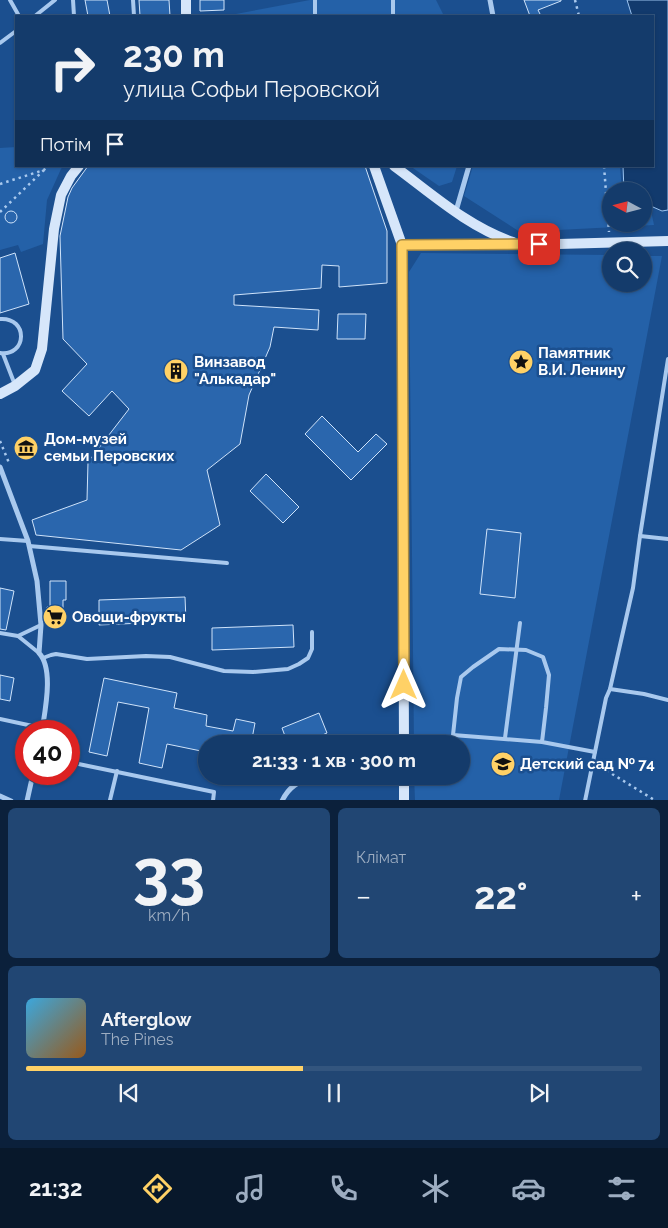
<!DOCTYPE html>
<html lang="uk">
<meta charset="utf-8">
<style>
body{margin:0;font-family:Raleway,sans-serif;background:#214673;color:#f1f3f6;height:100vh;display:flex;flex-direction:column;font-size:19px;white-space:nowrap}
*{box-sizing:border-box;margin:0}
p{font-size:16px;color:#9dadc1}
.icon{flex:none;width:28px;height:28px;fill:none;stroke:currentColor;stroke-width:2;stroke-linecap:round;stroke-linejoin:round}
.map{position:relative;height:800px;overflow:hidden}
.sheet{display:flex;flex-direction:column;gap:8px;padding:8px;background:#0b203b;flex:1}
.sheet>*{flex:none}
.top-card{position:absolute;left:15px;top:15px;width:639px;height:152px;border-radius:0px;box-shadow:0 1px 4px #0004,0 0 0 1px #33557e;background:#143b6b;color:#f1f3f6;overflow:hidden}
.needle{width:32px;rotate:277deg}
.buttons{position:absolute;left:602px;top:182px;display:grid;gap:10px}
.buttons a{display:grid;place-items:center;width:50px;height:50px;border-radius:50%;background:#143b6b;box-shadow:0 1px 4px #0004,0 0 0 1px #33557e;font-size:25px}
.speed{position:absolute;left:15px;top:720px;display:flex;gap:10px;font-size:25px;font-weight:700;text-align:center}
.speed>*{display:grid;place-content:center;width:65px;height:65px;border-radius:50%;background:#143b6b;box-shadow:0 1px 4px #0004,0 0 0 1px #33557e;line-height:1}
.speed .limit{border:8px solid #d22;background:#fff;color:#111}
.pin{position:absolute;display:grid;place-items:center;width:42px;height:42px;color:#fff;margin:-21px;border-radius:10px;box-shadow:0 2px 8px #0006}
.me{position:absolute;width:55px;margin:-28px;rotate:0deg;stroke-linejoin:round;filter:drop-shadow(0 0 4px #0008)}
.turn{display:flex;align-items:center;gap:18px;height:105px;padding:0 25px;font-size:22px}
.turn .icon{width:65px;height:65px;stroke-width:2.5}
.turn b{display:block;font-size:35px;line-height:42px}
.then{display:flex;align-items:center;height:48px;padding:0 25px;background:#0003;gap:10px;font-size:19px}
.big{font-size:38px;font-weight:700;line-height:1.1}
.sheet .tile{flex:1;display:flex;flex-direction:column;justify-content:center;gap:8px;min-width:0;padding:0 18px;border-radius:8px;background:#214673}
.sheet .dial{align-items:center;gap:0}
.dial b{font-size:65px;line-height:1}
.song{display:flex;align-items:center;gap:15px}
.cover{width:60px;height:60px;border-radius:8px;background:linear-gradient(135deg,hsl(200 70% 55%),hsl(30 70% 35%))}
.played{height:5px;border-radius:2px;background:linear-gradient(90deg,#ffd166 45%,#33557e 45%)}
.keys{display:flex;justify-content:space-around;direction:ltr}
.heat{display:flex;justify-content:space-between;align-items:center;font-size:28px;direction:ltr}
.sheet .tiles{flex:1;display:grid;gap:8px;grid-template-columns:1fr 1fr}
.tile:last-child{grid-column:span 2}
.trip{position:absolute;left:198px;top:735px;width:272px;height:50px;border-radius:25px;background:#143b6b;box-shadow:0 1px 4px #0004,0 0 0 1px #33557e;font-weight:700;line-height:50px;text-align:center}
.menu{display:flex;height:80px;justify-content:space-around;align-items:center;background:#08182b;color:#9dadc1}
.menu .icon{width:35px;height:35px}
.menu .selected{color:#ffd166}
.menu b{font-size:22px;color:#f1f3f6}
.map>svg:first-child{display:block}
.green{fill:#2461a8}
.water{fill:#123a6d;stroke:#9cc4f0}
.building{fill:#2a66ad;stroke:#cfe3fa}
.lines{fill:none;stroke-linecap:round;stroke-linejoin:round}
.path{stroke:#a9c9ee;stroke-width:2.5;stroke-dasharray:2.5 4;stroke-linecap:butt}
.lane{stroke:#a9c9ee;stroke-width:4}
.street{stroke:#a9c9ee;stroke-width:5}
.secondary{stroke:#d6e6fa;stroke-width:10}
.route-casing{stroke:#a68842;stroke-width:12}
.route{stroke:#ffd166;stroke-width:9}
.labels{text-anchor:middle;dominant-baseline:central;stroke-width:5;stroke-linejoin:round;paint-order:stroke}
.poi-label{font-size:15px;font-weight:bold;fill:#fff;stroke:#1b4f8f;text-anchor:start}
</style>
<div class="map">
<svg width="668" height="801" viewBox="0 0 668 801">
<rect width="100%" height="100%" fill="#1b4f8f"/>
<!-- green -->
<g class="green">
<path d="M310,0H436L444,16H193H225Z"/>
<path d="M16,147V166H63L61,169L47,200L43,244L21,252L18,245L0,250V148Z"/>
<path d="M410,166H457L452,182L439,186Z"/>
<path d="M473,166H620L622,191H611V224H644V208L651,211L654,225L520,232L464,196Z"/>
<path d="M421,253L611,255V284H644V256H662L559,800H415L414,776H461V744H414L409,272Z"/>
</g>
<!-- water -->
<path class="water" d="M627,0H668V210L662,211L644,203V191H624L623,166H652V16H632Z"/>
<!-- building -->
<g class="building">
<path d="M85,0H107L110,16H88Z"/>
<path d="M139,0H169L170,16H140Z"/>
<path d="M200,0H224V10L200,11Z"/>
<path d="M524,0H561V1L538,10L541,16H530Z"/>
<path d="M88,166H365L387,231V283L339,287V266L322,265L321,288L234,295V305L319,310L318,330L274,327L270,347L249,395L240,444L207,470L220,525L181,550L36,535L34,527L32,520L87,500L88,462L129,409L112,391L89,416L62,391L87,364L63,339L60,236L68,197L72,188Z"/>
<circle cx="11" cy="217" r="6"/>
<path d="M15,253L29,304L0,313V258Z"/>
<path d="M338,314H366L365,339H337Z"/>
<path d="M322,416L358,452L376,434L387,444L351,480L305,434Z"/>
<path d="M266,474L299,507L283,523L250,491Z"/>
<path d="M487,529L521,533L515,598L480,594Z"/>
<path d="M50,581H66V600H63V626H47V607H50Z"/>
<path d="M0,588L14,591L6,630L0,629Z"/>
<path d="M185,597L186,621L99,625V600Z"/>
<path d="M293,625L294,647L212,650V628Z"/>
<path d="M0,675L14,678L10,701L0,699Z"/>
<path d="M104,678L177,693L174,708L207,715L206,726L233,731L236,719L255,723L251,744H206V752L167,744L162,768L139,763L149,708L118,702L107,756L89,752Z"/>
<path d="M319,713L327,733L301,744H288L282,728Z"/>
</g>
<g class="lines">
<!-- path -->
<g class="path">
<path d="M575,0L579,16"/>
<path d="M604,166L609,232"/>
<path d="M0,184L44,170L47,166"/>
<path d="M0,212L44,170"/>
<path d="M0,441L9,463"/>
<path d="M601,767L656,801"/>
</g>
<!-- lane -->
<g class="lane">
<path d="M10,0L19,16"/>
<path d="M73,0L74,16"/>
<path d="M133,0L134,16"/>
<path d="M315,0V16"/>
<path d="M35,16L55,0"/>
<path d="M393,16V0"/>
<path d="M0,43L16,31"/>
<path d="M0,319C29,317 27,357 0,353"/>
<path d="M3,354L15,385"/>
<path d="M640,536L668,539"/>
<path d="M0,539L28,541"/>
<path d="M29,546L227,563"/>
<path d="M0,633L18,636L39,653"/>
<path d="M18,636L41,625"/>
<path d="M43,658L51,655L56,654L87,659L146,656L170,657L224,671L253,672L288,669L299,664L308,658L312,649V632"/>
<path d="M610,689L633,588L640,536L668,359"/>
<path d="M0,719L42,728"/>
<path d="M505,738L520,623"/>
<path d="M542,742L546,708L549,675L543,657L526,650L499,649L473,667L461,677L457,698L453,735L542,742L595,752"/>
<path d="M69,762L214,792L213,801"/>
<path d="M110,800L117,771"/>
<path d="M585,801L606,698L610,689L644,694L668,700"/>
</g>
<!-- street -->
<g class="street">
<path d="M490,0L493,16"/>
<path d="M456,211L469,166"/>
<path d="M0,467L28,541L37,581L41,625L39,653C54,669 45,710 42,731"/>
<path d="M0,796L11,801"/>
<path d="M27,801L33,774"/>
<path d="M282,801C289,786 299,782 313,776"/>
</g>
<!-- secondary -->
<g class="secondary">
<path d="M186,0V16"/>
<path d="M374,166L402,245L404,744"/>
<path d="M394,166C431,193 468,227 513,242"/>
<path d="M402,245H522L668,241"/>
<path d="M0,394L15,386L35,370L42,349L54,229L61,195L71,176L79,166"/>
<path d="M404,776V801"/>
</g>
</g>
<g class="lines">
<defs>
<path id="route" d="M404,685L402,245L539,244"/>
</defs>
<!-- route casing -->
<use href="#route" class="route-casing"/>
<!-- route -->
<use href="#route" class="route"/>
</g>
<!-- icons -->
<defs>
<symbol id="sight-disc" viewBox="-11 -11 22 22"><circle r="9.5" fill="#ffd166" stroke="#1b4f8f"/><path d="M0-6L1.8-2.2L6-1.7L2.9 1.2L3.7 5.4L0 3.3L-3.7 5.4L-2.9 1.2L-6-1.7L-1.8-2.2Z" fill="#111"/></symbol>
<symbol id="building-disc" viewBox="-11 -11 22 22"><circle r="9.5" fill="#ffd166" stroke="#1b4f8f"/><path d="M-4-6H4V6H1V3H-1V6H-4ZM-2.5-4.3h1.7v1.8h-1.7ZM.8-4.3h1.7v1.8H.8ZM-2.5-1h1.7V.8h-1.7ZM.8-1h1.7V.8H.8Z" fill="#111"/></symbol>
<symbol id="museum-disc" viewBox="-11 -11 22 22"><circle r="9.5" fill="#ffd166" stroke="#1b4f8f"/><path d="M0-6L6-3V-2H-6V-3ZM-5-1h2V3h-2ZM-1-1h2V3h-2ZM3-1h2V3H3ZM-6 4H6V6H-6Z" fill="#111"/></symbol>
<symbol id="supermarket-disc" viewBox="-11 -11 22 22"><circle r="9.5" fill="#ffd166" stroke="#1b4f8f"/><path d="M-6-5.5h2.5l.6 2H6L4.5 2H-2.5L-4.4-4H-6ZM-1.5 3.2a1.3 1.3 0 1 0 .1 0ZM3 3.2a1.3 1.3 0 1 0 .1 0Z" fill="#111"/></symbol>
<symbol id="school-disc" viewBox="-11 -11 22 22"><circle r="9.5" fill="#ffd166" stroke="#1b4f8f"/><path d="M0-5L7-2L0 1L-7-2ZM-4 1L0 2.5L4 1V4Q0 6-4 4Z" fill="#111"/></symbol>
</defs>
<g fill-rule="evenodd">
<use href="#sight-disc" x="507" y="348" width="28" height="28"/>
<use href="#building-disc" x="162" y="357" width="28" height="28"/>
<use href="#museum-disc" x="12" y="434" width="28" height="28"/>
<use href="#supermarket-disc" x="41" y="603" width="28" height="28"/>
<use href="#school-disc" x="489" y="750" width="28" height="28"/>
</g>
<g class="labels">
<!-- poi labels -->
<g class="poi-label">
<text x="538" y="353">Памятник<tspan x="538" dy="17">В.И. Ленину</tspan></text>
<text x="194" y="362">Винзавод<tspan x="194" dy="17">"Алькадар"</tspan></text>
<text x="44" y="439">Дом-музей<tspan x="44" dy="17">семьи Перовских</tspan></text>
<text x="72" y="617">Овощи-фрукты</text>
<text x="520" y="764">Детский сад № 74</text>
</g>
</g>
</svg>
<div class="buttons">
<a><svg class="needle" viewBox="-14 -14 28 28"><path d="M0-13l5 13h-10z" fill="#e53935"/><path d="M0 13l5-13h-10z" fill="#9dadc1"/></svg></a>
<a><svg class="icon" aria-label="search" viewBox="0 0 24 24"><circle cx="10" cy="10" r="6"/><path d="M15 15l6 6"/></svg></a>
</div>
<div class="speed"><div class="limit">40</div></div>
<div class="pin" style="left:539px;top:244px;background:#d93025"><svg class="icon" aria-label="arrive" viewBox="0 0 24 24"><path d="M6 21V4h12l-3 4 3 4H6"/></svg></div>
<svg class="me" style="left:404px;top:685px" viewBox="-20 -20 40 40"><path d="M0-17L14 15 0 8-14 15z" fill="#ffd166" stroke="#fff" stroke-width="4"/></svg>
<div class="trip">21:33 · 1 хв · 300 m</div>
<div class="top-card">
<div class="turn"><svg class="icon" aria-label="right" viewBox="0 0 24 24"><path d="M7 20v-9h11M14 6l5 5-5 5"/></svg><div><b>230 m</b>улица Софьи Перовской</div></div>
<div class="then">Потім<svg class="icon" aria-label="arrive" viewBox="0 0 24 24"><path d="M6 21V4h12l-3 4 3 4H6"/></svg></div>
</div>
</div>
<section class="sheet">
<div class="tiles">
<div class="tile dial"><b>33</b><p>km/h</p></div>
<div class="tile"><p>Клімат</p>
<div class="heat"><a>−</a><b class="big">22°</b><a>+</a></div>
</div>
<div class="tile">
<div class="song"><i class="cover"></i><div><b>Afterglow</b><p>The Pines</p></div></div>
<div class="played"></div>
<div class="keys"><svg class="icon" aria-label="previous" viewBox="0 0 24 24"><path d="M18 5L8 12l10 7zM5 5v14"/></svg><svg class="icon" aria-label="pause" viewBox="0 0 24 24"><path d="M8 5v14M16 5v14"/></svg><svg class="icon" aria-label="next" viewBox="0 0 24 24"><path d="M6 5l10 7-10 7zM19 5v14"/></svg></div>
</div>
</div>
</section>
<nav class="menu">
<b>21:32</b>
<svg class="icon selected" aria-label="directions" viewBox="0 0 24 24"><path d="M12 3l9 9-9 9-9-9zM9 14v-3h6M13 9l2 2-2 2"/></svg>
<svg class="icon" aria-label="music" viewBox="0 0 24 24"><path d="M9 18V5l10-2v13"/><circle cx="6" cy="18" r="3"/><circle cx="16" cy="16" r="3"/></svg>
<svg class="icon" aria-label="phone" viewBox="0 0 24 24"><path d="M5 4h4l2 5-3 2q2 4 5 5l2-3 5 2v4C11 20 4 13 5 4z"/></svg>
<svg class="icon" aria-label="climate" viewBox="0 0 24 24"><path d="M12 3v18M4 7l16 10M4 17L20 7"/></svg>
<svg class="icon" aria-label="car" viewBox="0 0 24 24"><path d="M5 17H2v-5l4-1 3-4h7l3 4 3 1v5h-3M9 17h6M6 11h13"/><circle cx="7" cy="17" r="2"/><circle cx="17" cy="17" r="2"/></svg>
<svg class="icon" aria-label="filters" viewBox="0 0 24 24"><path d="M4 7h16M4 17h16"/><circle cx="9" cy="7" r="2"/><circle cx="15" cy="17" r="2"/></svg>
</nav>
